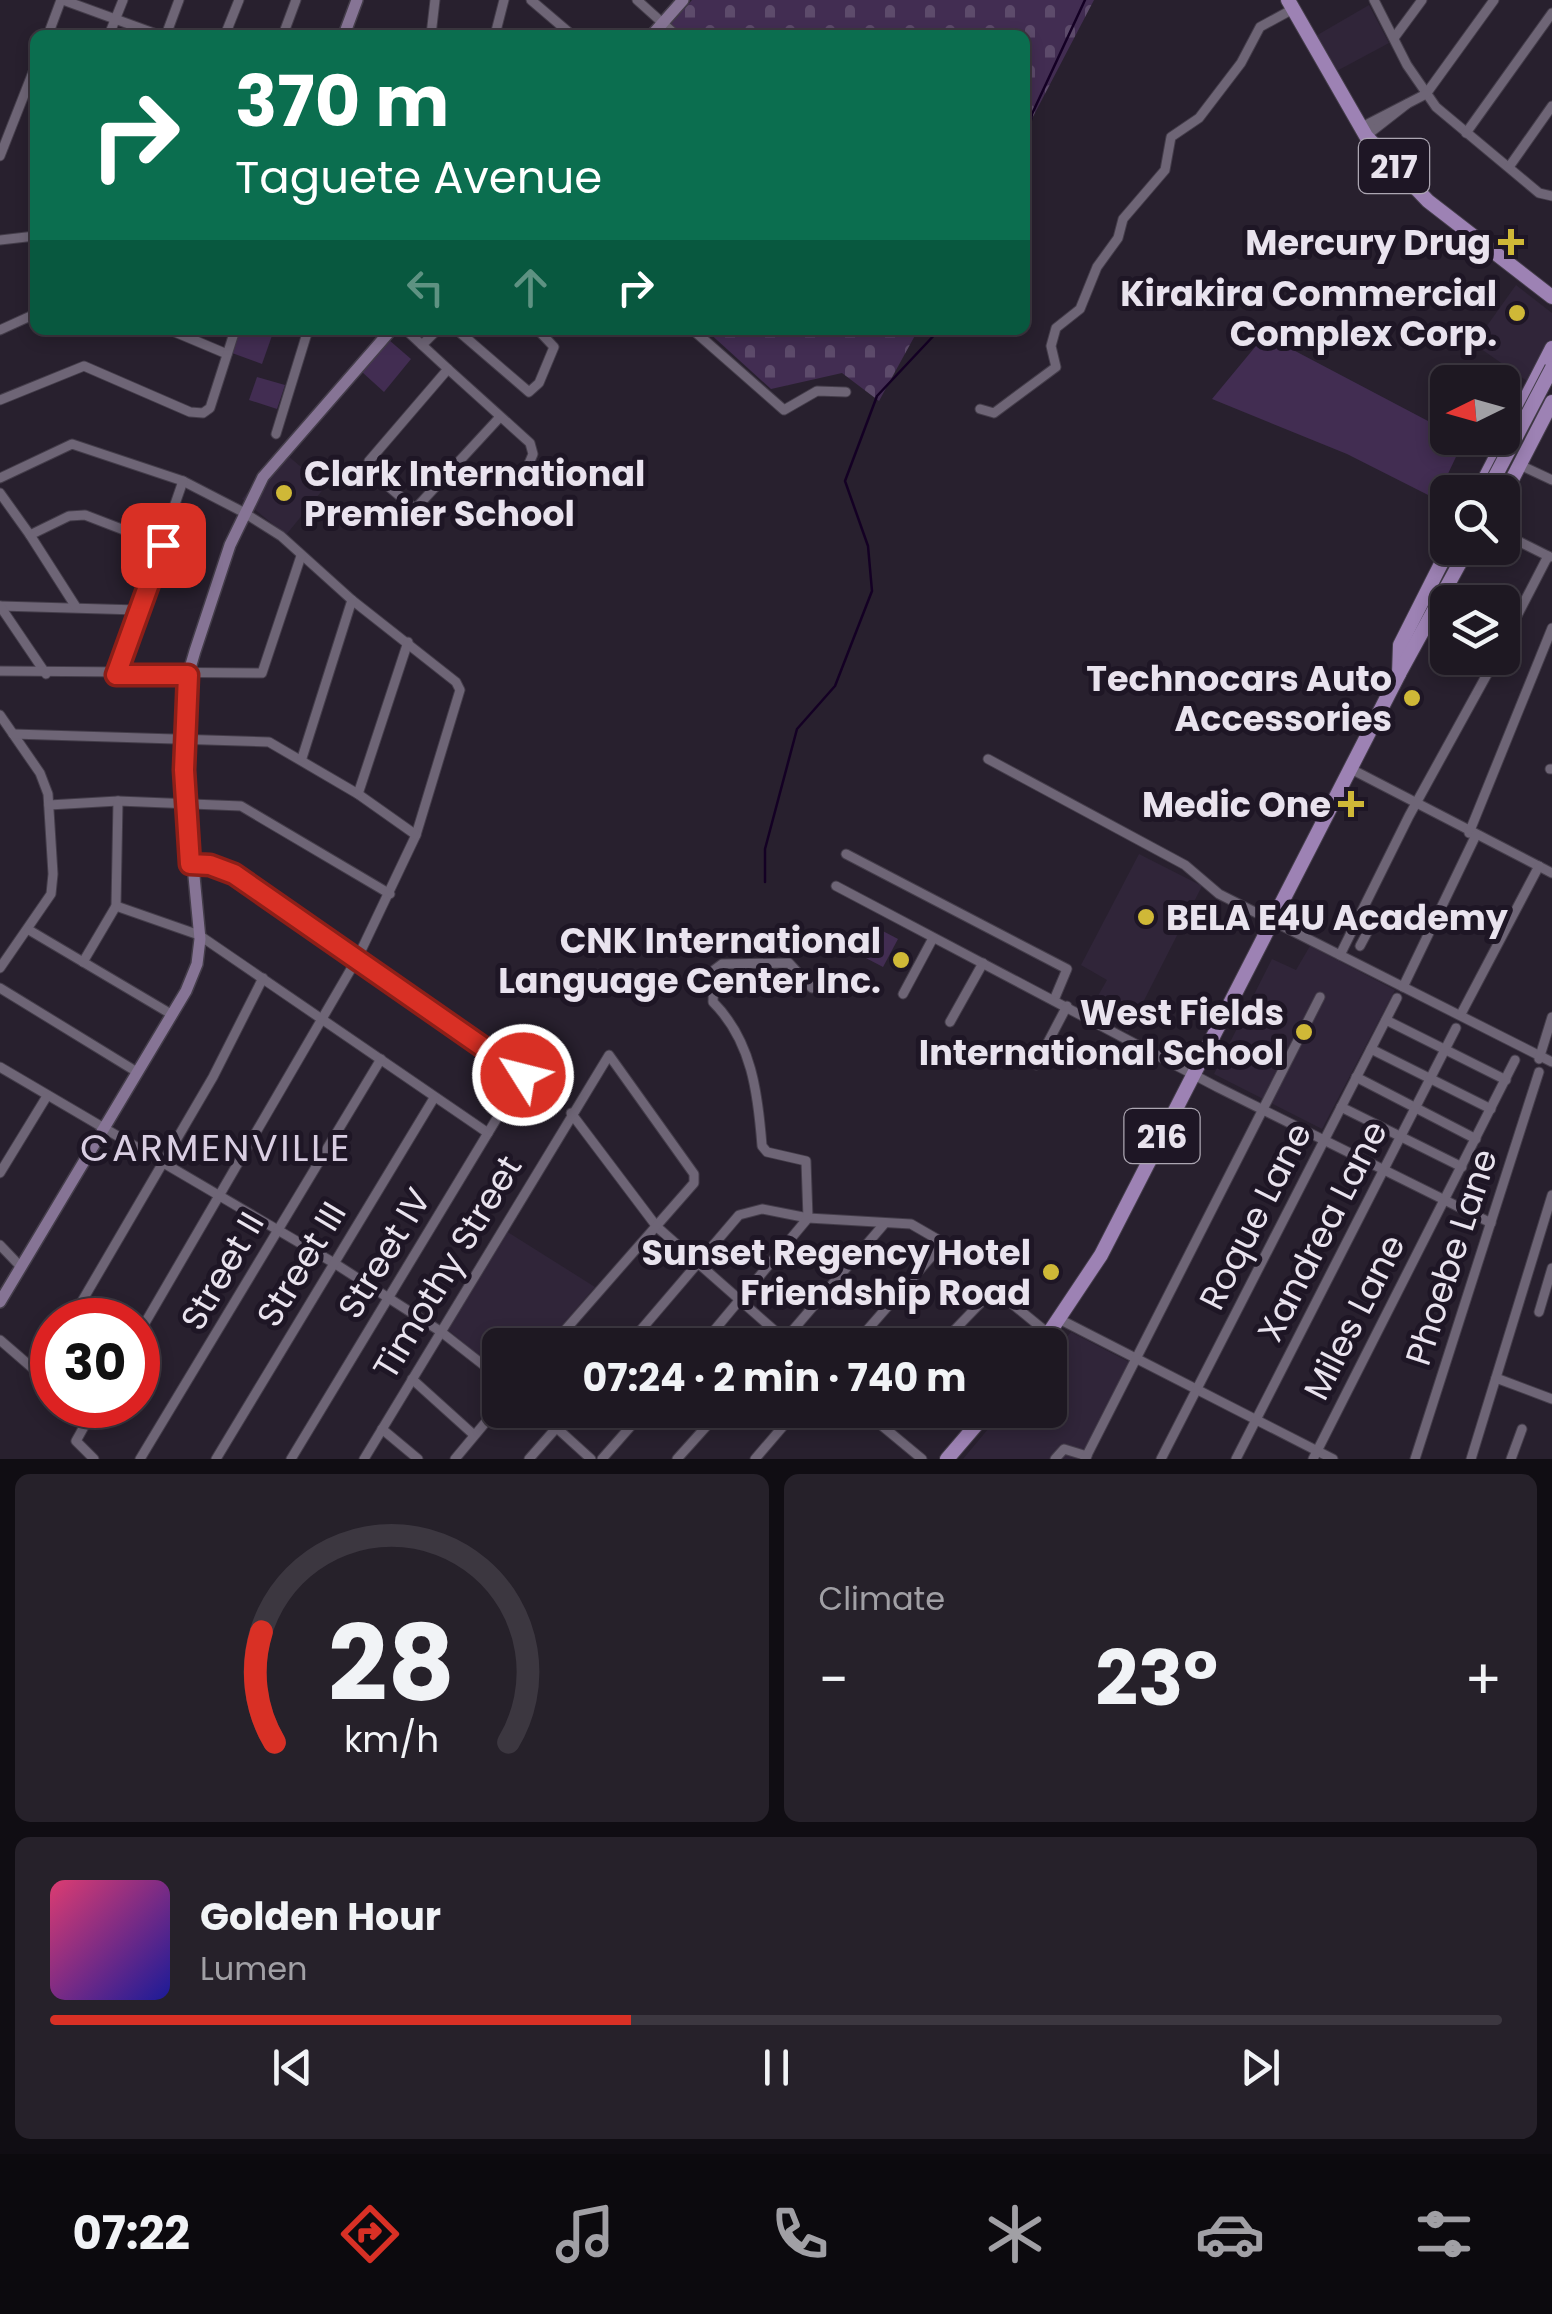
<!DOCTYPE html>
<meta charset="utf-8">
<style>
body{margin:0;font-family:Poppins,sans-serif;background:#26212a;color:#f1f3f6;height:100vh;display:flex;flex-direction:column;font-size:38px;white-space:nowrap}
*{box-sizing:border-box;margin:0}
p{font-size:32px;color:#a1a0a5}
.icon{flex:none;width:55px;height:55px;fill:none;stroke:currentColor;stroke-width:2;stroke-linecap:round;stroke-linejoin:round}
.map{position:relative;height:1459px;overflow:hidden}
.panel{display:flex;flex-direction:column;gap:15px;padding:15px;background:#100d13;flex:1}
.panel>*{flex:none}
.guide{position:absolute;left:30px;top:30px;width:1000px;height:305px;border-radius:15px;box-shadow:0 5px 15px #0003,0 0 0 2px #3c3740;background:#0b6e4f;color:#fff;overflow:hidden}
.needle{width:65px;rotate:265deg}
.fabs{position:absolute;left:1430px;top:365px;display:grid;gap:20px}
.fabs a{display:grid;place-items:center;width:90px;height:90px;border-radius:15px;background:#1e1822;box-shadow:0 5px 15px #0003,0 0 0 2px #3c3740;font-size:50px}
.speed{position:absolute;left:30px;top:1298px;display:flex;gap:20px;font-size:50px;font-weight:700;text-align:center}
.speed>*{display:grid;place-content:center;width:130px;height:130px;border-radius:50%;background:#1e1822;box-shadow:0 5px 15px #0003,0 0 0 2px #3c3740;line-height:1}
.speed .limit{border:15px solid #d22;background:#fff;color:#111}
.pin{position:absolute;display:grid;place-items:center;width:85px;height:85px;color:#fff;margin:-42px;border-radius:20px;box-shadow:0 5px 15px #0006}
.me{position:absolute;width:110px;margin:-55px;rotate:306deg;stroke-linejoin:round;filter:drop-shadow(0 0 8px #0008)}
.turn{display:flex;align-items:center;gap:35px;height:210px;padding:0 40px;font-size:45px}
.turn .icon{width:130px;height:130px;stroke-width:2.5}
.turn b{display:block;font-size:70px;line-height:85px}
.lanes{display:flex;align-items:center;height:95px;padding:0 40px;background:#0003;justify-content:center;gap:50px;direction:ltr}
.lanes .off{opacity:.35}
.big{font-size:75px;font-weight:700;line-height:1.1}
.panel .widget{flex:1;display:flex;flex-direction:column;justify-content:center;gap:15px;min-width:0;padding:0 35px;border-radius:15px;background:#26212a}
.panel .dial{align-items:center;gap:0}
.dial svg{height:260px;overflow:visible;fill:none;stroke:#3c3740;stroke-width:7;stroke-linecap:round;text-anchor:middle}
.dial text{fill:#f1f3f6;stroke:none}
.song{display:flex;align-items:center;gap:30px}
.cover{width:120px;height:120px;border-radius:15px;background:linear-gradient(135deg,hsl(340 70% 55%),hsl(240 70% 35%))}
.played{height:10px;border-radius:5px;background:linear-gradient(90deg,#d93025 40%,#3c3740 40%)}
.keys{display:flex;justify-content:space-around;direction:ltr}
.heat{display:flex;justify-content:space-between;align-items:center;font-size:55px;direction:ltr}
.panel .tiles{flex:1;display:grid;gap:15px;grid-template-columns:1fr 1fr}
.widget:last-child{grid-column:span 2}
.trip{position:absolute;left:482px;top:1328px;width:585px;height:100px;border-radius:15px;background:#1e1822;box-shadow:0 5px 15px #0003,0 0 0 2px #3c3740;font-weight:700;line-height:100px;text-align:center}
.dock{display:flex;height:160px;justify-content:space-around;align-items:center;background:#0c0a0e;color:#a1a0a5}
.dock .icon{width:70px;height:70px}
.dock .selected{color:#d93025}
.dock b{font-size:45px;color:#f1f3f6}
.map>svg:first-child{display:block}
.built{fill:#302539}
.green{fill:#422d52}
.cemetery{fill:url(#cemetery-stones)}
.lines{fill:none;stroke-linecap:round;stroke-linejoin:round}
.stream{stroke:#140024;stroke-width:2.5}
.street-casing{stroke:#443d4a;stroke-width:11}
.secondary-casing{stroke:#443d4a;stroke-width:14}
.primary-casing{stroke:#443d4a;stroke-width:16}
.street{stroke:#6e6576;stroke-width:9}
.secondary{stroke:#867495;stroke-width:11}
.primary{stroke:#9d82b4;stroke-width:14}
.primary-bridge-casing{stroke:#443d4a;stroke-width:16;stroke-linecap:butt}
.primary-bridge{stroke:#9d82b4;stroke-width:14}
.route-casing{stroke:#8d1f18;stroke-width:25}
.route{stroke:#d93025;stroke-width:18}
.poi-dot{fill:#cfb837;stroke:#1e1625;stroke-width:4}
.labels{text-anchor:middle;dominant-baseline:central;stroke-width:10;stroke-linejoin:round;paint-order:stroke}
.shield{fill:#1e1625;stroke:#aca6b2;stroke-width:2.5}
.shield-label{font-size:32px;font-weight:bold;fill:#e9e3ee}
.poi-label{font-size:35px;font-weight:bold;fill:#e9e3ee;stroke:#1e1625;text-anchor:end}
.street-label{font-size:35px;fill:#e9e3ee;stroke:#1e1625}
.neighbourhood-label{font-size:38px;letter-spacing:2.5px;fill:#d9cee2;stroke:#1e1625}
</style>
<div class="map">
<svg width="1552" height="1459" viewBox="0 0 1552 1459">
<defs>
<pattern id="cemetery-stones" width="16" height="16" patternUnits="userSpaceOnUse" patternTransform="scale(2.5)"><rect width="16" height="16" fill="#422d52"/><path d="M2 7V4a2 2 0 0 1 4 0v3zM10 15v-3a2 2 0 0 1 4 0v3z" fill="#5d4b6b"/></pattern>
</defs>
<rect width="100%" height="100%" fill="#28202e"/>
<!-- built -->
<g class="built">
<path d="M1369,5L1389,43L1333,73L1314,37Z"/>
<path d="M1516,285L1552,313V340L1530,383L1474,344Z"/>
<path d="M281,450L325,487L286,535L242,499Z"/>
<path d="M1139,854L1202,886L1128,1032L1090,1010L1107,980L1081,965Z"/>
<path d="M1310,946L1395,990L1322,1129L1214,1074L1272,959L1296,970Z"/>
<path d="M506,1231L595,1287L545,1345H500V1373L447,1329Z"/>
<path d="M1071,1332L1133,1364L1086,1459H963L1004,1410H1050V1357Z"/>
</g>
<!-- green -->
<g class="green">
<path d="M240,330H274L262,364L232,353Z"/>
<path d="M1265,335L1447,431L1448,438L1464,440L1436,499L1347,454L1212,399Z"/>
<path d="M389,340L411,359L384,392L362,372Z"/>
<path d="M257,377L285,385L277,409L249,400Z"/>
<path d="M879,929L898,939L883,967L864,957Z"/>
</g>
<!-- cemetery -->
<g class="cemetery">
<path d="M692,0H1094L1025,132V35H680L669,26Z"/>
<path d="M706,330H918L879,401L842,373L771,389Z"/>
</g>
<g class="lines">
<!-- stream -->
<g class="stream">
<path d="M1025,153L1032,114L1085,0"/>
<path d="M765,882V849L797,729L835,686L872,591L868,546L845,481L877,396L939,330"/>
</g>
<defs>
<g id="street">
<path d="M63,0L159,35"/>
<path d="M531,0L572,35"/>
<path d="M637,0L676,35"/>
<path d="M1374,0L1407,65L1436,107L1539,193L1552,196"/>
<path d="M48,35L61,0"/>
<path d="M109,35L123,0"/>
<path d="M166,35L179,0"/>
<path d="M225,35L239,0"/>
<path d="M283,35L296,0"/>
<path d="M431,35L435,0"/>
<path d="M495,35L504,0"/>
<path d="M1394,38L1422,0"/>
<path d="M1360,128L1426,94L1494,0"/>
<path d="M1466,133L1552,13"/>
<path d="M1366,136L1407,104"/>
<path d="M0,156L35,67"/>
<path d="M1509,167L1552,106"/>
<path d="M0,240L35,236"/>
<path d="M0,330L35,314"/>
<path d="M170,330L227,354"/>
<path d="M406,330L422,345"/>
<path d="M437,330L422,345L448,369"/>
<path d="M457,330L529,392L539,383L554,347L538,330"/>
<path d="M693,330L784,410L817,391L846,392"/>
<path d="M0,400L84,366L190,412L203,413L210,408L235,330"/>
<path d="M980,409L994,413L1056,367L1051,346L1056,328L1080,309L1097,267L1118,238L1123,219L1165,170L1171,137L1199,118L1241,63L1260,27L1293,9"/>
<path d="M500,417L415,509L368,469L369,461L448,369L530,443L533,454L525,473"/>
<path d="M276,434L308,330"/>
<path d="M1520,465L1552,480"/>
<path d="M0,478L72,444L183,481L243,512L281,536L352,600L456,682L460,690L416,835L358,957L138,1335"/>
<path d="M0,493L30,535"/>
<path d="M1502,533L1550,557"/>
<path d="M0,606L138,610"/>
<path d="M0,606L46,674"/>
<path d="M76,607L30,535L69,516L85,515L163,545"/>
<path d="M1502,645L1548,556"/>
<path d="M0,671L262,673L301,556"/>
<path d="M116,675L183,481"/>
<path d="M0,715L40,773L48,794L53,874L51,894L0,968"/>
<path d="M13,734L269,742L358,794L416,835"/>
<path d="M302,758L352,600"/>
<path d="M988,759L1185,865L1219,894L1552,1062"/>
<path d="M1351,769L1552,873"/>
<path d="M1550,769H1552"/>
<path d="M358,794L408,642"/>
<path d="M49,805L118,801L241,806L390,894"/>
<path d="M1469,833L1552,628"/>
<path d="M846,854L1067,969L1054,1000"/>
<path d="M190,864L210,865L233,874L523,1075L291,1459"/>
<path d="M836,886L1217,1087L1491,1223"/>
<path d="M116,906L199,935L488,1133"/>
<path d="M29,930L171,1014"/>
<path d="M1360,946L1376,916L1365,907"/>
<path d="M1340,955L1409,816L1496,658"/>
<path d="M83,962L116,906L118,801"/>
<path d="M1403,987L1476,835"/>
<path d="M0,988L137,1072"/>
<path d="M903,994L933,938"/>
<path d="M1461,1014L1539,866"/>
<path d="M1386,1020L1506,1080"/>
<path d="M950,1022L983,963"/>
<path d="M1371,1049L1491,1109"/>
<path d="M1539,1059L1552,1017"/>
<path d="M1036,1065L1067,1006"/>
<path d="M0,1067L334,1263L440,1331L500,1378"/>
<path d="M1356,1077L1476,1139"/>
<path d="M1341,1107L1462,1167"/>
<path d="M571,1113L657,1227L791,1345"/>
<path d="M0,1173L47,1096"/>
<path d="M0,1245L21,1267"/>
<path d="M1539,1312L1552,1268"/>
<path d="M71,1320L213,1077L263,978"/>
<path d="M1061,1320L1333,1459"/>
<path d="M0,1340L52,1385"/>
<path d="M628,1345L739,1215L762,1209L808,1218L911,1224L937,1239L931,1257L854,1345"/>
<path d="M702,1345L808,1218L806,1161L767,1152L762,1146C758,1094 752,1041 713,1002L714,970L722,964L789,963L812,988"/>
<path d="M780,1345L885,1223"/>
<path d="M940,1345L994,1289L1049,1334"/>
<path d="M39,1374L52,1351"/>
<path d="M1496,1378L1552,1399"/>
<path d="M412,1379L474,1435"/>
<path d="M537,1410L591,1459"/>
<path d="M863,1410L922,1459"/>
<path d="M382,1429L418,1459"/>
<path d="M94,1459L76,1441L96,1405"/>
<path d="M140,1459L381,1059"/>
<path d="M216,1459L434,1098"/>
<path d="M364,1459L609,1055L694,1174V1183L552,1345"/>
<path d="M455,1459L500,1405"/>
<path d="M529,1459L572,1410"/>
<path d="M602,1459L645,1410"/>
<path d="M677,1459L721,1410"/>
<path d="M755,1459L797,1410"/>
<path d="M1055,1459L1064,1449L1087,1456"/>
<path d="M1085,1459L1320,997"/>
<path d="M1161,1459L1397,998"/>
<path d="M1236,1459L1456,1028"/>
<path d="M1313,1459L1515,1060"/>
<path d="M1415,1459L1539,1072"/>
<path d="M1471,1459L1552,1195"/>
<path d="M1511,1459L1522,1429"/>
</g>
<g id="secondary">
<path d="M344,35L357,0"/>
<path d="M652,35L683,0"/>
<path d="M0,1302L186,991L197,964L200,939L184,771L188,675L195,651L230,545L263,477L391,330"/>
</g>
<g id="primary">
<path d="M1288,0L1366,136L1428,201L1552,297"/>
<path d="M1478,492L1552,348"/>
<path d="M1502,499L1552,402"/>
<path d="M1399,674L1400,645L1449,548"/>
<path d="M1041,1345L1101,1255L1399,674L1468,548"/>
<path d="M947,1459L989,1410"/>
</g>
</defs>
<!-- street casing -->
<use href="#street" class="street-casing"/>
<!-- secondary casing -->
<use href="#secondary" class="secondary-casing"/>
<!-- primary casing -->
<use href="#primary" class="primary-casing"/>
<!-- street -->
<use href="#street" class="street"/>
<!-- secondary -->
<use href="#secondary" class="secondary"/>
<!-- primary -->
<use href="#primary" class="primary"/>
<defs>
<path id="primary-bridge" d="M1487,492L1552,368"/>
</defs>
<!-- primary-bridge casing -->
<use href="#primary-bridge" class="primary-bridge-casing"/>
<!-- primary-bridge -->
<use href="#primary-bridge" class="primary-bridge"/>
</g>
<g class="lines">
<defs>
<path id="route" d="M163,545L116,675H188L184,770L190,864L210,865L234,874L523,1075"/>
</defs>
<!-- route casing -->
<use href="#route" class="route-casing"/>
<!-- route -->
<use href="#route" class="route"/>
</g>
<!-- markers -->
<g class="poi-dot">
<path d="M1506 227h10v10h10v10h-10v10h-10v-10h-10v-10h10z"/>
<circle cx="1517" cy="313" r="10"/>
<circle cx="284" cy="493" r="10"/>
<circle cx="1412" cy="698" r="10"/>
<path d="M1346 789h10v10h10v10h-10v10h-10v-10h-10v-10h10z"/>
<circle cx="1146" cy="917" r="10"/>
<circle cx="901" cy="960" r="10"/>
<circle cx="1304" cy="1032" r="10"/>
<circle cx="1051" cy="1272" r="10"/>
</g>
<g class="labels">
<!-- shield labels -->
<g class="shield">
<rect x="1359" y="139" width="70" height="54" rx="8"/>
<rect x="1124.5" y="1109" width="75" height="54" rx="8"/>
</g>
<g class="shield-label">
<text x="1394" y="166">217</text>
<text x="1162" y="1136">216</text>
</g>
<!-- poi labels -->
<g class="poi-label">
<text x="1491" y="242">Mercury Drug</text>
<text x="1497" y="293">Kirakira Commercial<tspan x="1497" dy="40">Complex Corp.</tspan></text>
<text x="304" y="473" text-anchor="start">Clark International<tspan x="304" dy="40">Premier School</tspan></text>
<text x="1392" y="678">Technocars Auto<tspan x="1392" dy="40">Accessories</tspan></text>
<text x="1331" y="804">Medic One</text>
<text x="1166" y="917" text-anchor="start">BELA E4U Academy</text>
<text x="881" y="940">CNK International<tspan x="881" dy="40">Language Center Inc.</tspan></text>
<text x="1284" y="1012">West Fields<tspan x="1284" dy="40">International School</tspan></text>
<text x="1031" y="1252">Sunset Regency Hotel<tspan x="1031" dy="40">Friendship Road</tspan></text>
</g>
<!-- street labels -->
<g class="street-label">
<text transform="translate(1255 1216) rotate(-63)">Roque Lane</text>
<text transform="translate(1322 1231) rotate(-63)">Xandrea Lane</text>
<text transform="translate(384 1253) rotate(-59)">Street IV</text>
<text transform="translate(1451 1257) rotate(-72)">Phoebe Lane</text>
<text transform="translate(301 1264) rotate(-59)">Street III</text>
<text transform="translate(447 1267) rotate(-59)">Timothy Street</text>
<text transform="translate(222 1271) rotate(-60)">Street II</text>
<text transform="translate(1354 1317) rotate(-63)">Miles Lane</text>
</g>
<!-- neighbourhood labels -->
<g class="neighbourhood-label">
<text x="216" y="1147">CARMENVILLE</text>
</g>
</g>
</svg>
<div class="fabs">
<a><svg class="needle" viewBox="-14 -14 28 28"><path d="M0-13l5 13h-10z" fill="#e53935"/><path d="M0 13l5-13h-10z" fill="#a1a0a5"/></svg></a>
<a><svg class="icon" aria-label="search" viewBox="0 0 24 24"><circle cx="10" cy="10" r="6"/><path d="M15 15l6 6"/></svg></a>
<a><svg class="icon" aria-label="layers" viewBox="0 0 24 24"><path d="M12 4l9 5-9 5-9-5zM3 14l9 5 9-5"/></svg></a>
</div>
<div class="speed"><div class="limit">30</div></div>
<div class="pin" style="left:163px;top:545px;background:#d93025"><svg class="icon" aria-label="arrive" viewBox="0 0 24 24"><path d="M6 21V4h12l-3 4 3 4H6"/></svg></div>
<svg class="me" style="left:523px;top:1075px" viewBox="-20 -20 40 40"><circle r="17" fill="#d93025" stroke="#fff" stroke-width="3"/><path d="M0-11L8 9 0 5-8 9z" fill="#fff"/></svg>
<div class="trip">07:24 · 2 min · 740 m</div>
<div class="guide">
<div class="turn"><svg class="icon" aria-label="right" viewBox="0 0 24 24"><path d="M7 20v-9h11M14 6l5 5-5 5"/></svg><div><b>370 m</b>Taguete Avenue</div></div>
<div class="lanes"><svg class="icon off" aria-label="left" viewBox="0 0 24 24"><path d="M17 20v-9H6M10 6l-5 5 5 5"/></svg><svg class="icon off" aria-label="ahead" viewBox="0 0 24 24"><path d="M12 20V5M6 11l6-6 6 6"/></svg><svg class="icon" aria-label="right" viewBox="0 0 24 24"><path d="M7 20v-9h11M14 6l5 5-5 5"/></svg></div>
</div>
</div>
<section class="panel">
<div class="tiles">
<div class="widget dial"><svg viewBox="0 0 100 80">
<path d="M14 69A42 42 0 1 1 86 69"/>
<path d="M14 69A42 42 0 0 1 10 35" stroke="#d93025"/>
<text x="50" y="56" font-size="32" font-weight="700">28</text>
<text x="50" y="72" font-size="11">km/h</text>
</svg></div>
<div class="widget"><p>Climate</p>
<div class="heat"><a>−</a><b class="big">23°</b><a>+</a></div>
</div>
<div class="widget">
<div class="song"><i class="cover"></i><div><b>Golden Hour</b><p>Lumen</p></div></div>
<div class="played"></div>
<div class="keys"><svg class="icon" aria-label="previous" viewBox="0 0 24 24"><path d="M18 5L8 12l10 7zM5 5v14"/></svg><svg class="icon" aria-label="pause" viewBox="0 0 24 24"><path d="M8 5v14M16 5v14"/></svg><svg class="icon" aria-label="next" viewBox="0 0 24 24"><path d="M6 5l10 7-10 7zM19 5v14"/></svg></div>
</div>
</div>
</section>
<nav class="dock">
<b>07:22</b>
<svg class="icon selected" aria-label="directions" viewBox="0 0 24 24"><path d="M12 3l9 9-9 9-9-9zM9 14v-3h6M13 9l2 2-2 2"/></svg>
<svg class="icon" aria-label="music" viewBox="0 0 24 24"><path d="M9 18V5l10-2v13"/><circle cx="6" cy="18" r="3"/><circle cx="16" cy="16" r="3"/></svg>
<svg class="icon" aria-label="phone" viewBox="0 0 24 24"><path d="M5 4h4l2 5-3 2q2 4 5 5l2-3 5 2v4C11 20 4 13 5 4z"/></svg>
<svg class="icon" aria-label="climate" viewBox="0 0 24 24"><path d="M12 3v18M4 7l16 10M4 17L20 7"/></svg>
<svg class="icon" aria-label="car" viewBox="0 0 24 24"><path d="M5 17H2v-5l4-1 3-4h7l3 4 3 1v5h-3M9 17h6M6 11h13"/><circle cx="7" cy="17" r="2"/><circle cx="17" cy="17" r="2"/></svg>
<svg class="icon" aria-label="filters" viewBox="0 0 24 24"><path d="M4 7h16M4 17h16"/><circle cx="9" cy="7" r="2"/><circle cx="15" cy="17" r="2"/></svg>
</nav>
